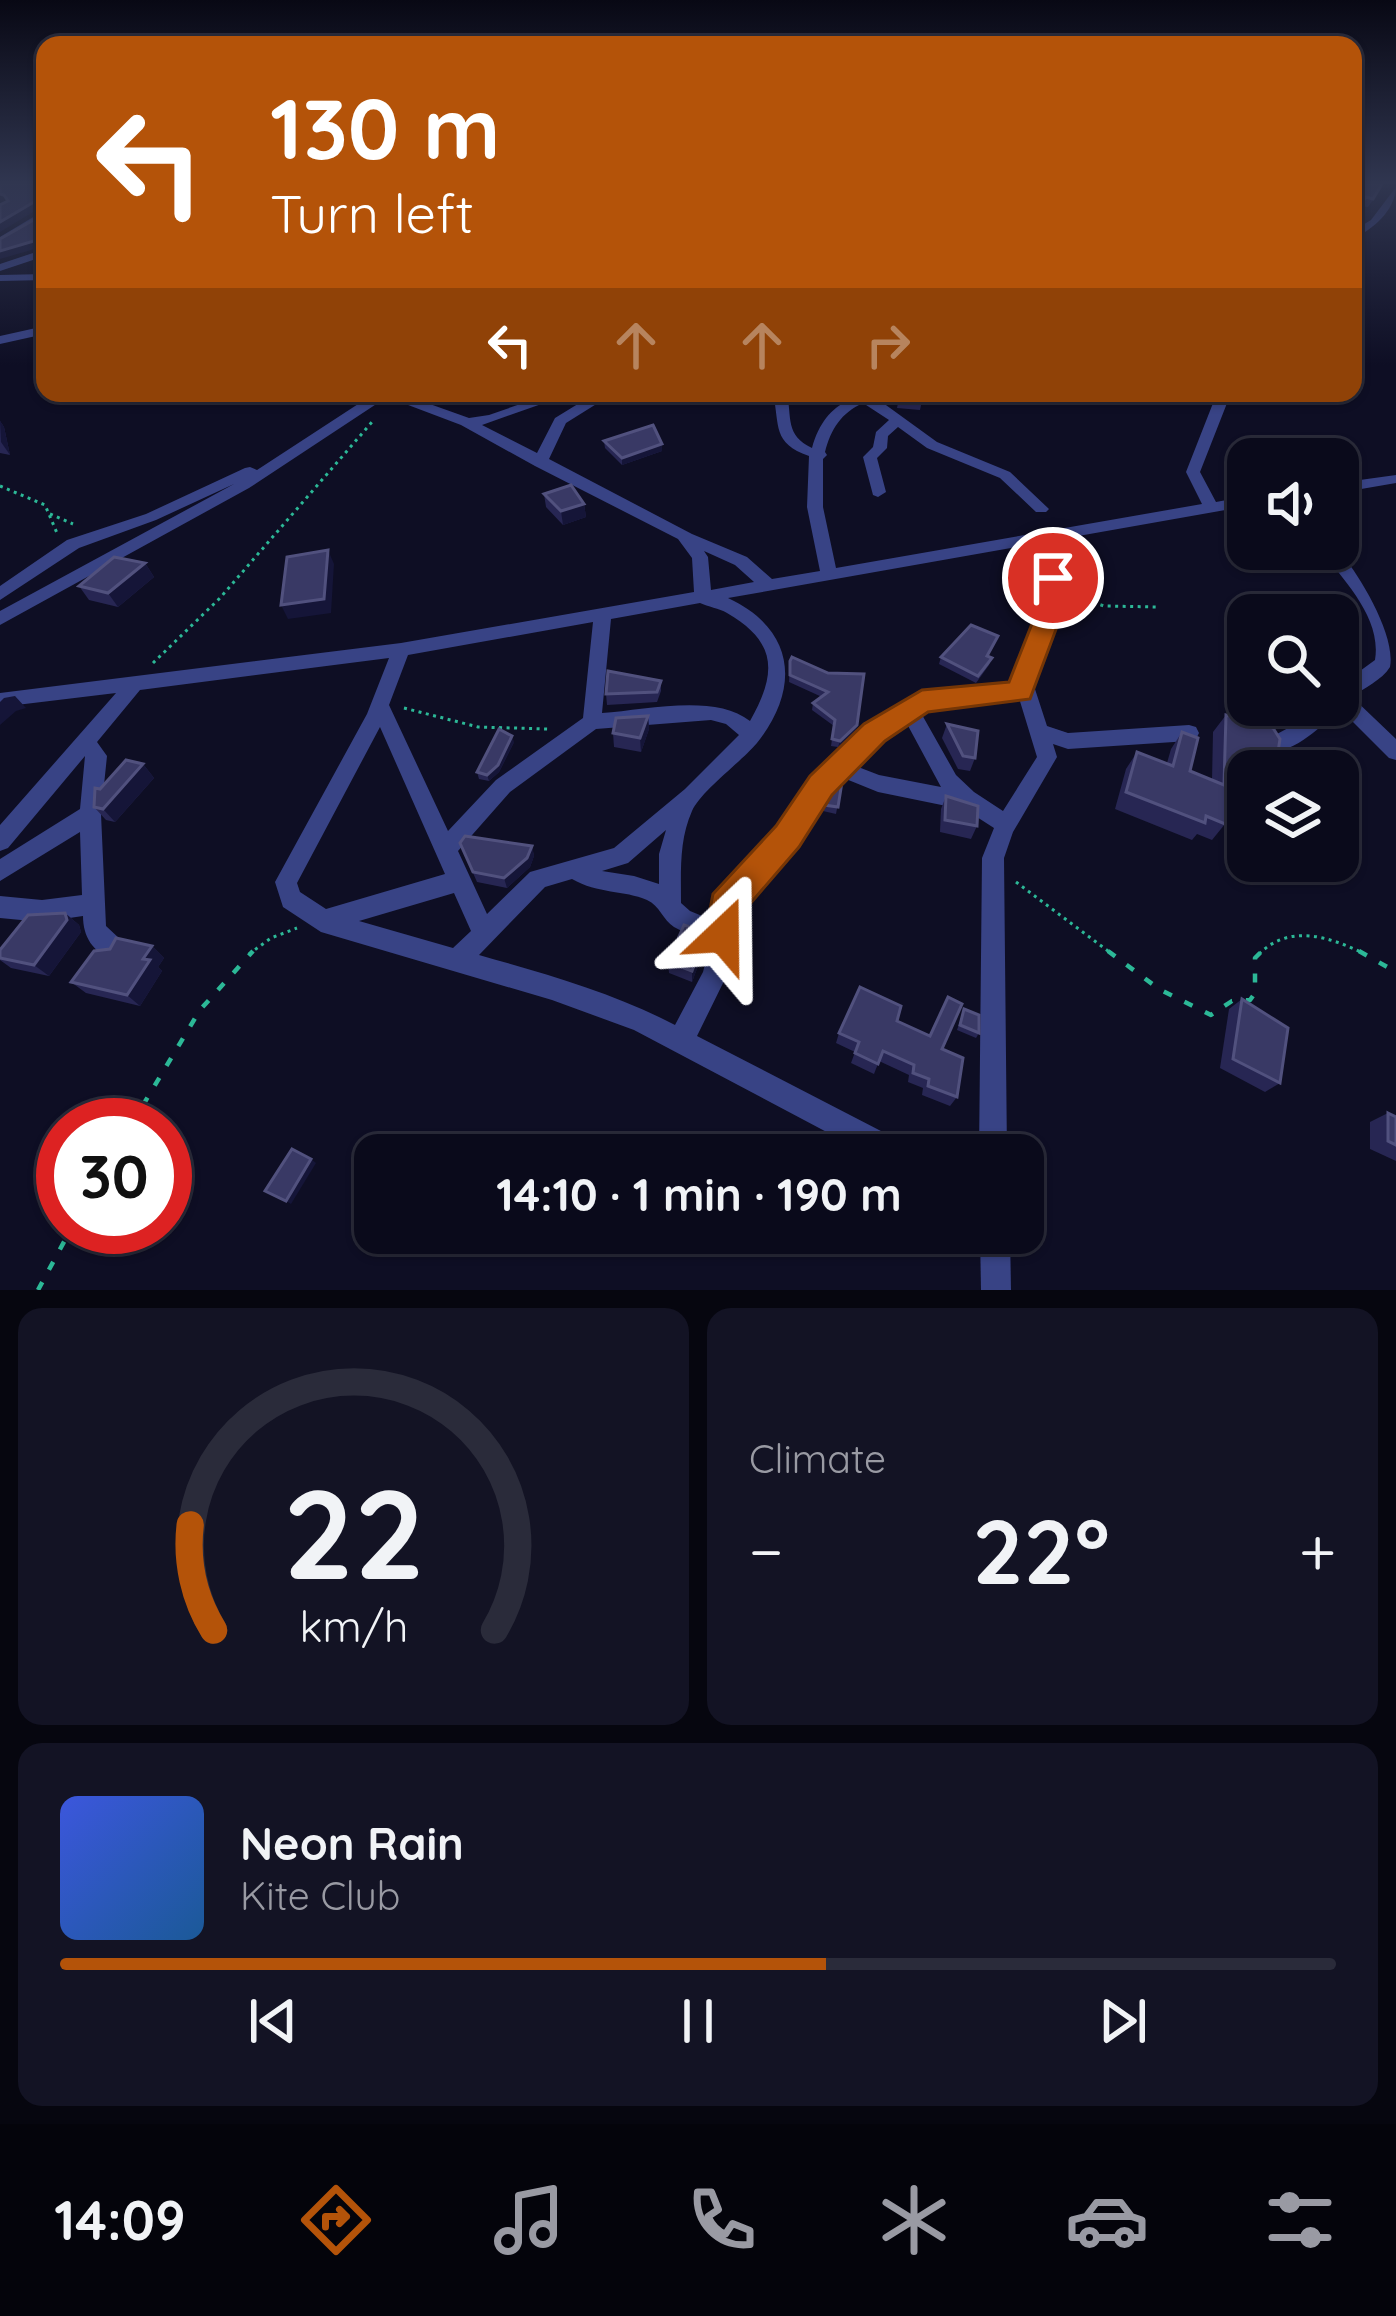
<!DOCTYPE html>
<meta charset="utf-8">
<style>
body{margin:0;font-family:Quicksand,sans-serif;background:#131324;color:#f1f3f6;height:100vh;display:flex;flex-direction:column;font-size:45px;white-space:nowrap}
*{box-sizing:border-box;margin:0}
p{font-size:39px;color:#999aa3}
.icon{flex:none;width:66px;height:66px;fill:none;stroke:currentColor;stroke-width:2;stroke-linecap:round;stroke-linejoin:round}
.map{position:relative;height:1290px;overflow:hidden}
.drawer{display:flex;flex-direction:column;gap:18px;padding:18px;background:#06060f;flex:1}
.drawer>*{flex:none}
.guide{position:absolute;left:36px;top:36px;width:1326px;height:366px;border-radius:24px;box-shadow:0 3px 9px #0004,0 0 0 3px #2a2b3a;background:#b45309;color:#fff;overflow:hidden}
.controls{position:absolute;left:1227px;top:438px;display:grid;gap:24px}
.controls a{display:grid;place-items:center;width:132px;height:132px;border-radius:24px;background:#0a0a1b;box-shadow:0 3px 9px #0004,0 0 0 3px #2a2b3a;font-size:60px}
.speed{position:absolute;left:36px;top:1098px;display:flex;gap:24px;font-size:60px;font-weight:700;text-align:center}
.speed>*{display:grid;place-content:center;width:156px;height:156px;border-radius:50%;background:#0a0a1b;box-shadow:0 3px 9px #0004,0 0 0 3px #2a2b3a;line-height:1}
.speed .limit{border:18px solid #d22;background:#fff;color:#111}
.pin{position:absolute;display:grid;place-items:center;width:102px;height:102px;color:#fff;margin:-51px;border:6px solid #fff;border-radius:50%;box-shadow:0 3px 12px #0007}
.me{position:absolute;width:132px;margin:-66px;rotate:23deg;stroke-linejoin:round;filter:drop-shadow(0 0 9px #0008)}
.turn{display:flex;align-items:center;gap:42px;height:252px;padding:0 36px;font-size:54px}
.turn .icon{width:156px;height:156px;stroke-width:2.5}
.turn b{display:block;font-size:84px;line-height:102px}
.lanes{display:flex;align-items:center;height:114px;padding:0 36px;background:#0003;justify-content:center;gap:60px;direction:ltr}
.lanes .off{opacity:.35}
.big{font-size:90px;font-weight:800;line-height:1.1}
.drawer .widget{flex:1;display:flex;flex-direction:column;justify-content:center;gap:18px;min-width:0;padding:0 42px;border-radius:24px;background:#131324}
.drawer .dial{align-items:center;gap:0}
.dial svg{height:312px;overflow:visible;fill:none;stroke:#2a2b3a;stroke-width:7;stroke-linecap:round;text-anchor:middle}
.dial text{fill:#f1f3f6;stroke:none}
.song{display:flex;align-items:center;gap:36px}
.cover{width:144px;height:144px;border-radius:18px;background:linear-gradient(135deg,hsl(230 70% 55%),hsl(210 70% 35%))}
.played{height:12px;border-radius:6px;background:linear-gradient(90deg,#b45309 60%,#2a2b3a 60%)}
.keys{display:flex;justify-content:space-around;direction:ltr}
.heat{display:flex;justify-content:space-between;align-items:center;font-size:66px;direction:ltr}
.drawer .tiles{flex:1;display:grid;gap:18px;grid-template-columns:1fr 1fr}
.widget:last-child{grid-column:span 2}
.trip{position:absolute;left:354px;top:1134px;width:690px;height:120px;border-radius:24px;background:#0a0a1b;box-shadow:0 3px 9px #0004,0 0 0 3px #2a2b3a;font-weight:800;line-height:120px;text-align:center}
.tab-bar{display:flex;height:192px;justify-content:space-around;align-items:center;background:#04040b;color:#999aa3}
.tab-bar .icon{width:84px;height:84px}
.tab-bar .on{color:#b45309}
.tab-bar b{font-size:54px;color:#f1f3f6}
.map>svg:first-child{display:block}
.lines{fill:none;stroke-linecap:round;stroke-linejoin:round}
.path-far1{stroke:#2cb897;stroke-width:3;stroke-dasharray:3 4.5;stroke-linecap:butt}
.path{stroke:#2cb897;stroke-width:4.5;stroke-dasharray:9 14;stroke-linecap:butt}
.minor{fill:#384385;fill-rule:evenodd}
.wall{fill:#272653}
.shaded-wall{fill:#151538}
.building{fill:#393965;stroke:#51517e;stroke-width:3}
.route{fill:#b45309;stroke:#753606;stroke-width:3}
</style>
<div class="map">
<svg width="1396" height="1290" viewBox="0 0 1396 1290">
<rect width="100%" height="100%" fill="#0e0e24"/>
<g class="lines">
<!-- path-far1 -->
<g class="path-far1">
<path d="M0,486L45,505L57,533"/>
<path d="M50,514L73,524"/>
<path d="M1072,595L1104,606L1158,607"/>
<path d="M153,663L220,598L372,422"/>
<path d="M404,708L478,727L548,729"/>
<path d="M1016,882L1112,954"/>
<path d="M249,954L271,938L297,928"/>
<path d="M1259,954C1290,923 1330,937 1365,954"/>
</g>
<!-- path -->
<g class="path">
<path d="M1108,951L1159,989L1211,1015L1232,1001L1250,1000L1255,993V958L1262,951"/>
<path d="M1359,951L1396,972"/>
<path d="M131,1125L200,1010L253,951"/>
<path d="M38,1290L72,1227"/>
</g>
<!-- minor -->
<g class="minor">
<path d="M1396,187C1395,211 1373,229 1353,239V231L1371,220Z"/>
<path d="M45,210V217L0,244V237Z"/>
<path d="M45,249V256L0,271V264Z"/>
<path d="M45,274V280L0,281V275Z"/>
<path d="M45,326V334L0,344V336Z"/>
<path d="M375,393H399L469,418L489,415L552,393H634L627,397L599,399L598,403L566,423L549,459L692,534L747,557L772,579L820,571L807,507L809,456C772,443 780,426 773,393H787C792,418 785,435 812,448C829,388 873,393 924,393L917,397L879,400L937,442L1010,472L1049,509L1046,512H1036L1000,478L927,448L898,427L888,436L887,448L877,458L886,492L878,497L873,495L863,457L873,447L876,432L889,420L863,403C841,413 831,429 825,452L827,455L823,459V507L836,568L1202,504L1186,472L1217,393H1231L1200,472L1216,502L1248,496V506L1067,538L1057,616L1034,686L1047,726L1068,733L1189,725L1196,727L1199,733L1196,739L1189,741L1068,749L1053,744L1057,757L1013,832L1004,858L1007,1155H979L982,858L994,828L966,810L878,792L841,777L795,844L736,910L734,952L726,977L697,1036L908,1145L912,1155H870L634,1030L552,1000L321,932L283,907L275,882L367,714L389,658L140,690L97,742L107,756L101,814L106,926L121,940L125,948L121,956L113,960C93,952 83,937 83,916L42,922L0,918V896L42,900L82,895L80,832L0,881V859L80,809L85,756L8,848L0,851V825L116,693L0,707V693L401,643L694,592L692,558L678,539L535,466L461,425L387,397L249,488L0,625V611L234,484L156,520L79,548L0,600V586L67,540L146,514L245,468L250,467L257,470ZM586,399L555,418L537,453L482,425L550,401ZM1050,541L1039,616L1017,682L1008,687L922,695L867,727L830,761L779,830L717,898L712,920L690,911L681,903C681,872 679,840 692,811C701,791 741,762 757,743C801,688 795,629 728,598ZM704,551L735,565L754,582L711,590L708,557ZM700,603C708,607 719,608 727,613C779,643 776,675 750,721C715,693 645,710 602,713L611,619ZM593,622L583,718L496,780L448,831L389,705L408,655ZM1019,698L1037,757L1003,811L974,792L956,775L921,713L926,709ZM711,720L726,724L739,735L685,789L614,848L530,872L487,914L458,851L510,792L596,729ZM906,722L941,787L879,775L853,765L881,739ZM380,727L445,874L326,909L300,892L297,883ZM666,830L659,854V884L634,876L602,871L628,863ZM572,879C598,894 624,890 647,900C660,906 663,920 674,927C685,933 699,937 711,941L703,972L675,1025C614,993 546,974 479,955L545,887ZM454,893L471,931L453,948L359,921Z"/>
<path d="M1396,475V483L1338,493V483Z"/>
<path d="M1320,549H1337L1343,556C1361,578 1396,636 1390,667C1382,680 1364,688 1352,697L1396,739V760L1389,758L1339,708C1322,727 1292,755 1266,752L1263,746L1266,740L1303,720L1319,705H1338V687L1375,660C1382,617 1343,580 1320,549Z"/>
<path d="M980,1233H1010L1011,1290H981Z"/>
</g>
</g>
<!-- wall -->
<g class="wall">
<path d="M1353,184H1384L1368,207L1362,206L1353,216Z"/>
<path d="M900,393L923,396L920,410L897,408Z"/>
<path d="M0,421L4,427L10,455L0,453Z"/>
<path d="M604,441L662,444V451L622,465L605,448Z"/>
<path d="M544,494L584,504L586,517L563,525L546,507Z"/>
<path d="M145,563L154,577L118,607L89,600L79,586Z"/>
<path d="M998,636L988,656L992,658L989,665L976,683L939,664L941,657Z"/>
<path d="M790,661L828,673L856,731L838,747L831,746L834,726L812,710L813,703L822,697L789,682Z"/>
<path d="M661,681V691L657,702L607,705L606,694Z"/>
<path d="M1226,715L1275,771H1248V788L1237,784L1225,824L1212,840L1197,834L1192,840L1115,809L1126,769L1137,752L1167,763L1171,749L1182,732L1190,771L1212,780L1213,732Z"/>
<path d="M648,716L649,729L641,752L614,747L613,733Z"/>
<path d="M947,724L975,758L970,771L958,769L942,738Z"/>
<path d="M514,742L499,772L489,781L479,779L477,772Z"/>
<path d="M143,764L154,778L115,822L106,820L94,807L100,789Z"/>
<path d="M842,782L836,814L823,811L824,805Z"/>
<path d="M946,796L977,826L971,839L940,832L941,809Z"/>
<path d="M460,843L532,846L534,856L530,867L507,888L477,882Z"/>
<path d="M1275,861H1308L1297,872Z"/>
<path d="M65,913L79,925L81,932L49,976L11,968L0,960V950Z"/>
<path d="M706,944L692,982L669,973L668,962Z"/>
<path d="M152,946L164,958L158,967L162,971L140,1006L86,993L71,982Z"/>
<path d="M1242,999L1280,1083L1265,1092L1220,1068L1229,1009Z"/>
<path d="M964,1009L979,1033L976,1038L957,1030Z"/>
<path d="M897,1021L942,1049L957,1097L950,1106L922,1095L923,1088L908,1082L909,1075L879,1061L874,1074L851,1063L855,1052L836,1043L839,1033Z"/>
<path d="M1388,1113L1396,1117V1161L1370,1149V1122Z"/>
</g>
<!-- shaded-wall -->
<g class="shaded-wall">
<path d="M39,199L43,206L0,232V222Z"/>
<path d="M44,238L45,246L0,259V251Z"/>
<path d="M0,421L4,427L10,455L1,442Z"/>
<path d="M662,444V451L622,465V458Z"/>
<path d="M584,504L586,517L563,525L561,511Z"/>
<path d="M328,550L334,564L331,613L288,619L281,605Z"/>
<path d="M145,563L154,577L118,607L108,593Z"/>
<path d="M15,696L26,708L16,711L0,725V702L4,698Z"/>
<path d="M648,716L649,729L641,752L640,738Z"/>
<path d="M857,725L856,731L838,747L840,741Z"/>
<path d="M512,736L514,742L499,772L489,781L487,775Z"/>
<path d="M143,764L154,778L115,822L103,809Z"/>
<path d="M532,846L534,856L530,867L507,888L504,878Z"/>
<path d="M65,913L79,925L81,932L49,976L34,965Z"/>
<path d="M706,932V944L692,982V971Z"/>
<path d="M152,946L164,958L158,967L162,971L140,1006L127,995L143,959Z"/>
<path d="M311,1159L316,1163L291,1204L286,1201Z"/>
</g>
<!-- building -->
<g class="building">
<path d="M0,184H45V246L44,238L0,251V239L44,214L45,200L39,199L0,222V205L8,201L4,195L0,194Z"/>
<path d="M1353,184H1382L1373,199L1366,197L1353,213Z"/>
<path d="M900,393H923V396L900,394Z"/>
<path d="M653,425L662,444L622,458L604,441Z"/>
<path d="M571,485L584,504L561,511L544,494Z"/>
<path d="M328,550L324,599L281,605L287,557Z"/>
<path d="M114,557L145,563L108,593L79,586Z"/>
<path d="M971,625L998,636L987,656L992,658L978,676L941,657Z"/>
<path d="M792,657L828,673L864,674L857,725L840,741L832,739L835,720L813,703L828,692L790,675V661Z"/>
<path d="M608,671L661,681L657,692L606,694Z"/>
<path d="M1226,715L1273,728L1280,739L1275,771H1262L1242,765L1225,824L1206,816L1205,823L1126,792L1137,752L1173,766L1182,732L1198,738L1190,771L1224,785Z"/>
<path d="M648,716L640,738L613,733L616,718Z"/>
<path d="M947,724L978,731L975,758L963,756Z"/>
<path d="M499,729L512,736L498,765L487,775L477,772Z"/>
<path d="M126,760L143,764L103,809L94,807L95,788L100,789Z"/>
<path d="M840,782H842L838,807L824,805Z"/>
<path d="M946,796L978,806L977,826L945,820Z"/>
<path d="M465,836L532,846L527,858L504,878L473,872L460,843Z"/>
<path d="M65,913L67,920L34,965L0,958V950L28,915Z"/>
<path d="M684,925L706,932L692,971L668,962Z"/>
<path d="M116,938L152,946L143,959L150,960L127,995L71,982L94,951L110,949Z"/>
<path d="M860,987L901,1006L897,1021L930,1036L948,997L962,1004L942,1049L963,1058L957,1097L928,1086L929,1079L913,1073L914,1065L883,1051L878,1064L855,1053L859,1042L839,1033Z"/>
<path d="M1242,999L1288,1028L1280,1083L1233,1059Z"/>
<path d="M964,1009L979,1015V1033L960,1025Z"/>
<path d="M1388,1113L1396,1117V1145L1388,1141Z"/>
<path d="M292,1149L311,1159L286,1201L265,1191Z"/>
</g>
<!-- sky -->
<linearGradient id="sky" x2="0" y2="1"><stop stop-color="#080814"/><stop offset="0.5" stop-color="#303650"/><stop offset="1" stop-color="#303650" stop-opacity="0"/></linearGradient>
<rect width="1396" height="365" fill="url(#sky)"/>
<!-- route -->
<path class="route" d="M1053,569L1066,578L1061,616L1030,699L928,712L885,741L832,795L799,847L743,912L736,947L723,952L711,947L705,935L713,894L776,826L810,776L864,724L922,690L1009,682L1035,616L1040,578Z"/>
</svg>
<div class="controls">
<a><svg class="icon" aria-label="sound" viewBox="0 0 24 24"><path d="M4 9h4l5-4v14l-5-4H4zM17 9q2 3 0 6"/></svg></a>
<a><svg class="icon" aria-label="search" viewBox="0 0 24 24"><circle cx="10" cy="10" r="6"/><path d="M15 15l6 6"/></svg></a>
<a><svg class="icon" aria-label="layers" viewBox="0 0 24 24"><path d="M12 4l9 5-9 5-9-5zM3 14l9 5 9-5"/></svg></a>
</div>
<div class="speed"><div class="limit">30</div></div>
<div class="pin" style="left:1053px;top:578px;background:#d93025"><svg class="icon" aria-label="arrive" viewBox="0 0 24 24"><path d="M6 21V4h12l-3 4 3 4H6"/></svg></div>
<svg class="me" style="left:723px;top:935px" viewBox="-20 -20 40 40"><path d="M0-17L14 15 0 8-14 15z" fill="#b45309" stroke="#fff" stroke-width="4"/></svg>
<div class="trip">14:10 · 1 min · 190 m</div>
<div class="guide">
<div class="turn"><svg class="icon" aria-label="left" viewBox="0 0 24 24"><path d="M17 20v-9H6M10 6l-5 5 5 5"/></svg><div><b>130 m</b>Turn left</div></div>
<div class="lanes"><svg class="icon" aria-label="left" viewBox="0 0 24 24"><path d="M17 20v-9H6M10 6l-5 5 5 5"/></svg><svg class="icon off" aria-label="ahead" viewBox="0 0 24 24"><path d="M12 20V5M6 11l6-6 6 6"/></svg><svg class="icon off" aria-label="ahead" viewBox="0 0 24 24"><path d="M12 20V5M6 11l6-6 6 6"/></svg><svg class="icon off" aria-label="right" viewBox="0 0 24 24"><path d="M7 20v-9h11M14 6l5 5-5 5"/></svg></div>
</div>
</div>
<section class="drawer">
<div class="tiles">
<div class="widget dial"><svg viewBox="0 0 100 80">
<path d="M14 69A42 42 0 1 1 86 69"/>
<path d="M14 69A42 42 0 0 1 8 42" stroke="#b45309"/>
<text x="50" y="56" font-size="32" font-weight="700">22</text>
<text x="50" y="72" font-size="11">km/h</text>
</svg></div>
<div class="widget"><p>Climate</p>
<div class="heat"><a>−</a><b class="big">22°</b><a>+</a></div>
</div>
<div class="widget">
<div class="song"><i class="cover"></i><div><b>Neon Rain</b><p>Kite Club</p></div></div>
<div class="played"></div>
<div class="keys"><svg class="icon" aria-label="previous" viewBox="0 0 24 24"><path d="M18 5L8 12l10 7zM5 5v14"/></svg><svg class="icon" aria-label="pause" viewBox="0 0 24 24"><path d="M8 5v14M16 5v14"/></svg><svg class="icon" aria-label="next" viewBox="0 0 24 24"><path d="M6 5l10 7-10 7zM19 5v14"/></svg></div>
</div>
</div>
</section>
<nav class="tab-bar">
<b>14:09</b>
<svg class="icon on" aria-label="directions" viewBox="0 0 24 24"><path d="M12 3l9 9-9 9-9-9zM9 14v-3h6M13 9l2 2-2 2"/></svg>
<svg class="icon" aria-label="music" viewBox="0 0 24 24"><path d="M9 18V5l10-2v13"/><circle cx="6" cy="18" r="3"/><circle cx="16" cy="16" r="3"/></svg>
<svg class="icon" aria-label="phone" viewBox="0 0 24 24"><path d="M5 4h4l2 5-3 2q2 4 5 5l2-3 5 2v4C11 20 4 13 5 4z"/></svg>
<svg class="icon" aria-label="climate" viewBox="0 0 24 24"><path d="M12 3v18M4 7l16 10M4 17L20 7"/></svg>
<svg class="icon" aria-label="car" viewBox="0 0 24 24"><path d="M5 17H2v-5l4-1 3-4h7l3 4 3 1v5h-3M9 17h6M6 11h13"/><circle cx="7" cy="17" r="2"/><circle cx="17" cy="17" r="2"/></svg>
<svg class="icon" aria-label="filters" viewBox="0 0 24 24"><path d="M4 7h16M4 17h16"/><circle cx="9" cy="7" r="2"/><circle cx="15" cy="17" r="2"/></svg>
</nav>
